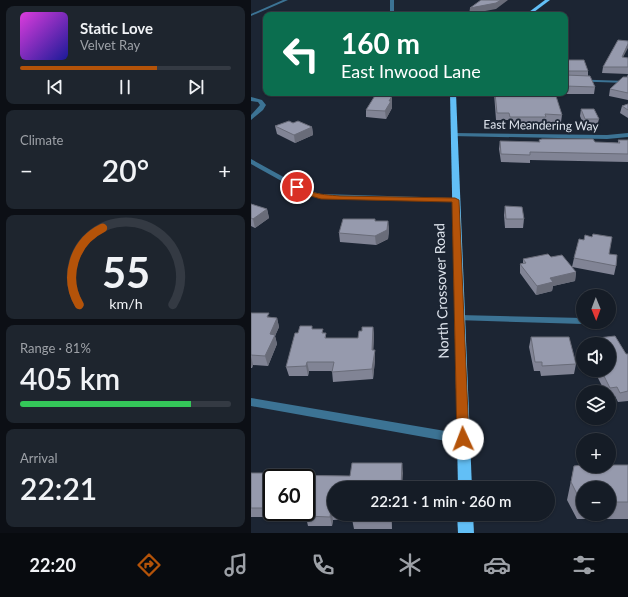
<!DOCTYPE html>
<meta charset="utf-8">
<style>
body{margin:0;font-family:Lato,sans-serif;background:#1e252e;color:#f1f3f6;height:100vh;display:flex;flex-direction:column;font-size:15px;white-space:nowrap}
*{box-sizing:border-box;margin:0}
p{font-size:13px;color:#9da1a7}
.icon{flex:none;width:22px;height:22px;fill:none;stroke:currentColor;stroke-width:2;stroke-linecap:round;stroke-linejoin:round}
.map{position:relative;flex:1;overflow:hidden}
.panel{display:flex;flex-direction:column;gap:6px;padding:6px;background:#0c0f15;width:251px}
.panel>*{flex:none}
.guide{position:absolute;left:12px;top:12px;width:305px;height:84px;border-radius:8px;box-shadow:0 1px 3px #0004,0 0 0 1px #343a43;background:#0b6e4f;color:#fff;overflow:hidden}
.needle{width:26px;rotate:179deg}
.controls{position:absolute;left:325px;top:289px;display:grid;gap:8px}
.controls a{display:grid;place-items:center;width:40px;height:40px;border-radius:50%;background:#151c26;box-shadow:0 1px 3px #0004,0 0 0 1px #343a43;font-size:20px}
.speed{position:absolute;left:12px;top:469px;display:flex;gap:8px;font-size:20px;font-weight:700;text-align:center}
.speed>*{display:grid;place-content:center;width:52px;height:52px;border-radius:50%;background:#151c26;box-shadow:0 1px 3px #0004,0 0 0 1px #343a43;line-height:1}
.speed .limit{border:2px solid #111;border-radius:6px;background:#fff;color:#111}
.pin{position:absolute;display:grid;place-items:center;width:34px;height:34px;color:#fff;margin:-17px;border:2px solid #fff;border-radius:50%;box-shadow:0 1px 4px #0007}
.me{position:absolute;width:44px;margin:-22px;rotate:358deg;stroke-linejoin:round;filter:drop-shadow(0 0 3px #0008)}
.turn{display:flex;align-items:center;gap:14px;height:84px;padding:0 12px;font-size:18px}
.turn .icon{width:52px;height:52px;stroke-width:2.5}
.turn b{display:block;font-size:28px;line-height:34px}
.big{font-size:30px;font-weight:600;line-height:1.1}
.panel .tile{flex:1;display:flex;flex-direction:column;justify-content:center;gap:6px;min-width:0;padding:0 14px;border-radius:8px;background:#1e252e}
.panel .dial{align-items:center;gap:0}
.dial svg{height:104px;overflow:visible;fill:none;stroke:#343a43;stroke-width:7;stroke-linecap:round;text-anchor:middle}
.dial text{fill:#f1f3f6;stroke:none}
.song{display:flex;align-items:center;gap:12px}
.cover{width:48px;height:48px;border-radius:6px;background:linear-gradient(135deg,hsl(300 70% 55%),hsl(240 70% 35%))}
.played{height:4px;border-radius:2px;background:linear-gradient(90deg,#b45309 65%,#343a43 65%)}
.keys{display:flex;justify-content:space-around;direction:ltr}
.heat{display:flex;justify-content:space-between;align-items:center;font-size:22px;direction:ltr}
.charge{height:6px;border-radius:3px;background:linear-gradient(90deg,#34c759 81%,#343a43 0)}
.trip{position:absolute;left:76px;top:481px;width:228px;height:40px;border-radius:20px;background:#151c26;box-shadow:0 1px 3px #0004,0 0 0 1px #343a43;font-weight:600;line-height:40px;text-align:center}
.menu{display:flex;height:64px;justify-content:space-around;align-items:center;background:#080b0f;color:#9da1a7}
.menu .icon{width:28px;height:28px}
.menu .active{color:#b45309}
.menu b{font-size:18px;color:#f1f3f6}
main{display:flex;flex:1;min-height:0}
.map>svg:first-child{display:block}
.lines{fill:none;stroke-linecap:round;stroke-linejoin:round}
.minor{fill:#3c7394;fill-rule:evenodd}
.primary{fill:#62bff6;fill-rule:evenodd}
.wall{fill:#818495;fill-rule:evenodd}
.shaded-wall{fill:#696c79}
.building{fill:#969aad;stroke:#696c79}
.route{fill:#b45309;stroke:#753606}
.labels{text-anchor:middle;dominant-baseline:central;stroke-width:4;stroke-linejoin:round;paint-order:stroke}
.far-street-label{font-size:12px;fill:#dfe5ee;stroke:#1c2533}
.street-label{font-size:14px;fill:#dfe5ee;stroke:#1c2533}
</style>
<main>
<section class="panel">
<div class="tile">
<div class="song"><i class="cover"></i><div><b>Static Love</b><p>Velvet Ray</p></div></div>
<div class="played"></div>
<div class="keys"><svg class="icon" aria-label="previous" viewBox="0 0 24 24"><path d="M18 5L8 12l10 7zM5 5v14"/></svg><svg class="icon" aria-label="pause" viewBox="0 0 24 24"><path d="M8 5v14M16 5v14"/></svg><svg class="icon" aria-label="next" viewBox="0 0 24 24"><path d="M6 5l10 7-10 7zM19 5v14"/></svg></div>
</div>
<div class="tile"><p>Climate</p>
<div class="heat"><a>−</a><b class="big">20°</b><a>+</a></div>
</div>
<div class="tile dial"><svg viewBox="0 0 100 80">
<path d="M14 69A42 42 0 1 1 86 69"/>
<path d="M14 69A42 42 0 0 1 32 10" stroke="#b45309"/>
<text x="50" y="56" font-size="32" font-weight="700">55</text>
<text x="50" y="72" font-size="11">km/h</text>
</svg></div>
<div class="tile"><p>Range · 81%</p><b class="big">405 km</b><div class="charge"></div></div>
<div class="tile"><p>Arrival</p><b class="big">22:21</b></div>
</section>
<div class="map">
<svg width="377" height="533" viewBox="0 0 377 533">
<rect width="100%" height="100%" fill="#1c2533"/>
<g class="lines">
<!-- minor -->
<g class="minor">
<path d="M32,0H37L0,16V14Z"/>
<rect x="139" y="0" width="4" height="15"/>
<path d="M314,79L377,81V83L314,81Z"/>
<path d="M0,97L11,100L15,105L12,110L0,120V115L9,105L7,102L0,101Z"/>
<path d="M202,133L356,135L377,133V137L356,139L200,136V134Z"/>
<path d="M0,159L58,191L70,194L204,198L207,200L204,202L70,198L54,194L0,164Z"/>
<path d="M208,315L332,318V322H336L332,324L205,320L204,318L205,316Z"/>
<path d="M0,398L212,434L216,436L217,439L216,442L212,444L0,406Z"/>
</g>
<!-- primary -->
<g class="primary">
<path d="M294,0H299L279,15H274Z"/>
<path d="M199,93H205L221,488H207Z"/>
<path d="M206,514H222L223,533H207Z"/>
</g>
</g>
<!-- wall -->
<g class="wall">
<path d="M372,57L377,58V100L358,96L359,89L376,77L377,74L351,73L352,67Z"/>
<path d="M314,60L337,71V76L344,87L343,94H304L311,115L310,122H294V125H258L257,120H245L243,93H314Z"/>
<path d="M141,103L140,104L141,108L135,119L115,117V110Z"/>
<path d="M377,104V118L369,113L371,106Z"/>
<path d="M330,109L348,119L346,126H333L329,116Z"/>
<path d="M42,123L61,127L62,135L44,143L26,134L24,126Z"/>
<path d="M288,140L367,143V140H377V162L279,160V163L250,162L248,149L249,141L288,142Z"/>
<path d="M0,204L16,209L18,218L4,228L0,226Z"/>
<path d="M254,206L273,219L272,228H254L253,215Z"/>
<path d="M124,221H137L138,230L137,239L125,245L89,242L88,233Z"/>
<path d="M358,254L365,266L363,275L321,267L323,258Z"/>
<path d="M300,257L325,272L324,281L302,286L301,291L285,295L269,273V264L272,263V259Z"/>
<path d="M0,313L19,317L26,318L28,327L24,336L26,344L17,366L2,365L1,368H0Z"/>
<path d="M122,327L123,336L122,350H124V360L122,379L82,382L81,371H58L57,376H38L35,367L47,333L62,329L73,333H75V338H107L111,331Z"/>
<path d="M364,336L375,354H377V401L367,402L364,396L358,397V392H354L343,370H358V344H346L347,338Z"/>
<path d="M280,337L325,364L323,374L290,376L289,371H283L278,347Z"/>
<path d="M377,465V519H326L316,500L323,466ZM332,488H358V514H332Z"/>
<path d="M0,473H21V475L99,476L152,473L83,488V514H150L149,520H141V529H103L101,519L82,520L81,526H57L55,517H40L39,512H17L16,517H0ZM21,478H55V512H21Z"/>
</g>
<!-- shaded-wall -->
<g class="shaded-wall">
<path d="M250,0H257L245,9L218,14L219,8Z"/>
<path d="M377,44V48L369,63L371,57Z"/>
<path d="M141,96V108L135,119L134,111L138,101Z"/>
<path d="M61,127L62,135L44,143L43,135Z"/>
<path d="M16,209L18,218L4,228L2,219Z"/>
<path d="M137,221L138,230L137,239L125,245L124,236Z"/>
<path d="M325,272L324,281L302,286L301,291L285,295L286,286L299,278Z"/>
<path d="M26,318L28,327L24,336L26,344L17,366L14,356L19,334Z"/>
<path d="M122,327L123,336L122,360L121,350Z"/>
<path d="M124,350V360L122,379L121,369Z"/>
<path d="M0,356L2,365L1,368L0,364Z"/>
<path d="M56,362L58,371L57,376L55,366Z"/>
<path d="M151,463L152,473L151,488H150Z"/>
<path d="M14,503L17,512L16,517L13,508Z"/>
<path d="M80,510L82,520L81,526L79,517Z"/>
<path d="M140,514L141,520V529L140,519Z"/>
</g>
<!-- building -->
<g class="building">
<path d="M230,0H250L245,3L219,8Z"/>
<path d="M367,40L377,41V44L371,57L377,58V67H352Z"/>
<path d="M314,60H333L337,71H315L314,74Z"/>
<path d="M314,75L339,76L344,87L314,86Z"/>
<path d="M372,77H377V93L359,89Z"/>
<path d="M244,93H304L311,115L294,114L295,117H259L258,113H246Z"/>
<path d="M125,94L141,96L138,101H140L134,111L115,110Z"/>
<path d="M377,104V110L371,106Z"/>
<path d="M330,109H343L348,119H334Z"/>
<path d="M38,121L42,123L47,121L61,127L43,135L24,126Z"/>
<path d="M291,139H342L344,142L369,143L367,140H377V154L279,152V155L250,154L249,141L289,142L288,140Z"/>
<path d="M0,204L16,209L2,219L0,218Z"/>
<path d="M254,206L271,207L273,219H255Z"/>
<path d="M92,219H124V221H137L136,230L124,236L88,233Z"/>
<path d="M342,234L361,237L358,254L366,255L365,266L323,258L328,239L333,240L334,235L341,237Z"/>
<path d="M297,254L300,257L311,255L325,272L299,278L302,282L286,286L269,264L275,263L272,259Z"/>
<path d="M0,313H18L16,317L26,318L19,334L24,335L14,356L0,355Z"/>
<path d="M49,326H61V329H72L71,333H75L74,338H107L108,331H111V327H122L121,350H124L121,369L81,372L83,362H56L55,366L35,367L44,333H47Z"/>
<path d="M364,336L375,354H377V391L369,393L366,387L359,388L350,370H358V344H350L347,338Z"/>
<path d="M280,337H318L325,364L291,366V362H284Z"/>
<path d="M101,463H151L150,488H83V510H80L79,517L54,516L56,508H55V478H21V503H14L13,508H0V473H21L20,475L99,476Z"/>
<path d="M332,465V466H358V465H377V502H358V488H332V502H330L320,482L323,466Z"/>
<path d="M102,514H140V519H101Z"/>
</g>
<!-- route -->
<path class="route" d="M43,185C49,184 53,188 58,191C68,195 79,195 89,196L204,198L208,200L218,439L216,443L212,444L208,443L206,439L201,202L70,199L53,194L43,189Z"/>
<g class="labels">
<!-- far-street labels -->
<g class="far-street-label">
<text transform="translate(290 125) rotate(1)">East Meandering Way</text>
</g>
<!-- street labels -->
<g class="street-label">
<text transform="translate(190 291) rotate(-92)">North Crossover Road</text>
</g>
</g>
</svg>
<div class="controls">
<a><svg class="needle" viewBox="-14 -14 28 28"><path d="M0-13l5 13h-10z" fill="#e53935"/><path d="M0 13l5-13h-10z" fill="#9da1a7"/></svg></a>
<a><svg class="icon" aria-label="sound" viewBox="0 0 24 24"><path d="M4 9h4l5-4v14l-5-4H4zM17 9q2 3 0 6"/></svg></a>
<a><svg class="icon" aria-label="layers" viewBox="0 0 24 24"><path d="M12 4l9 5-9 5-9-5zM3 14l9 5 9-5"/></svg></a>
<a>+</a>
<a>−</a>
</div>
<div class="speed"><div class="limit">60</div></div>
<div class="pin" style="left:46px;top:187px;background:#d93025"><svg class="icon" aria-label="arrive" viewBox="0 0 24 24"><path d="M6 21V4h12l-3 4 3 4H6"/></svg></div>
<svg class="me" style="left:212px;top:439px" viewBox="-20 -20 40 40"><circle r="19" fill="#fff"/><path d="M0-13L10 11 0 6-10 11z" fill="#b45309"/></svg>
<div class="trip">22:21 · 1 min · 260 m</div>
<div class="guide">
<div class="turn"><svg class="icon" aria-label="left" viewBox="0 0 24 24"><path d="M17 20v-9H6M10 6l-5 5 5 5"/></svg><div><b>160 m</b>East Inwood Lane</div></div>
</div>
</div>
</main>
<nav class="menu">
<b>22:20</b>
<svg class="icon active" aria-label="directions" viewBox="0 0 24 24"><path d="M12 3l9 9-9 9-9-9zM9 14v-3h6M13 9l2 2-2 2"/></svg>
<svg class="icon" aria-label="music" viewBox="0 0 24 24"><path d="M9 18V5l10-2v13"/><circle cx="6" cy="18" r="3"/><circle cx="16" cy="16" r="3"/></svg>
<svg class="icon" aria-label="phone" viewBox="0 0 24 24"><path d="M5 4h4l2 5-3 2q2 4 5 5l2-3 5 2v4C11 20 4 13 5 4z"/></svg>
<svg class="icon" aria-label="climate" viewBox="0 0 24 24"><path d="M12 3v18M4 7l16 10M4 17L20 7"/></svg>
<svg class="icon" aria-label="car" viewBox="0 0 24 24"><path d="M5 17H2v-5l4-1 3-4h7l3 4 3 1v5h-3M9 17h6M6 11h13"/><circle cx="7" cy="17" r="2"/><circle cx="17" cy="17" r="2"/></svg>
<svg class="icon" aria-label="filters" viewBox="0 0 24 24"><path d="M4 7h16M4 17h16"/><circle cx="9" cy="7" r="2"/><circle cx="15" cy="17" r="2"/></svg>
</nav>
